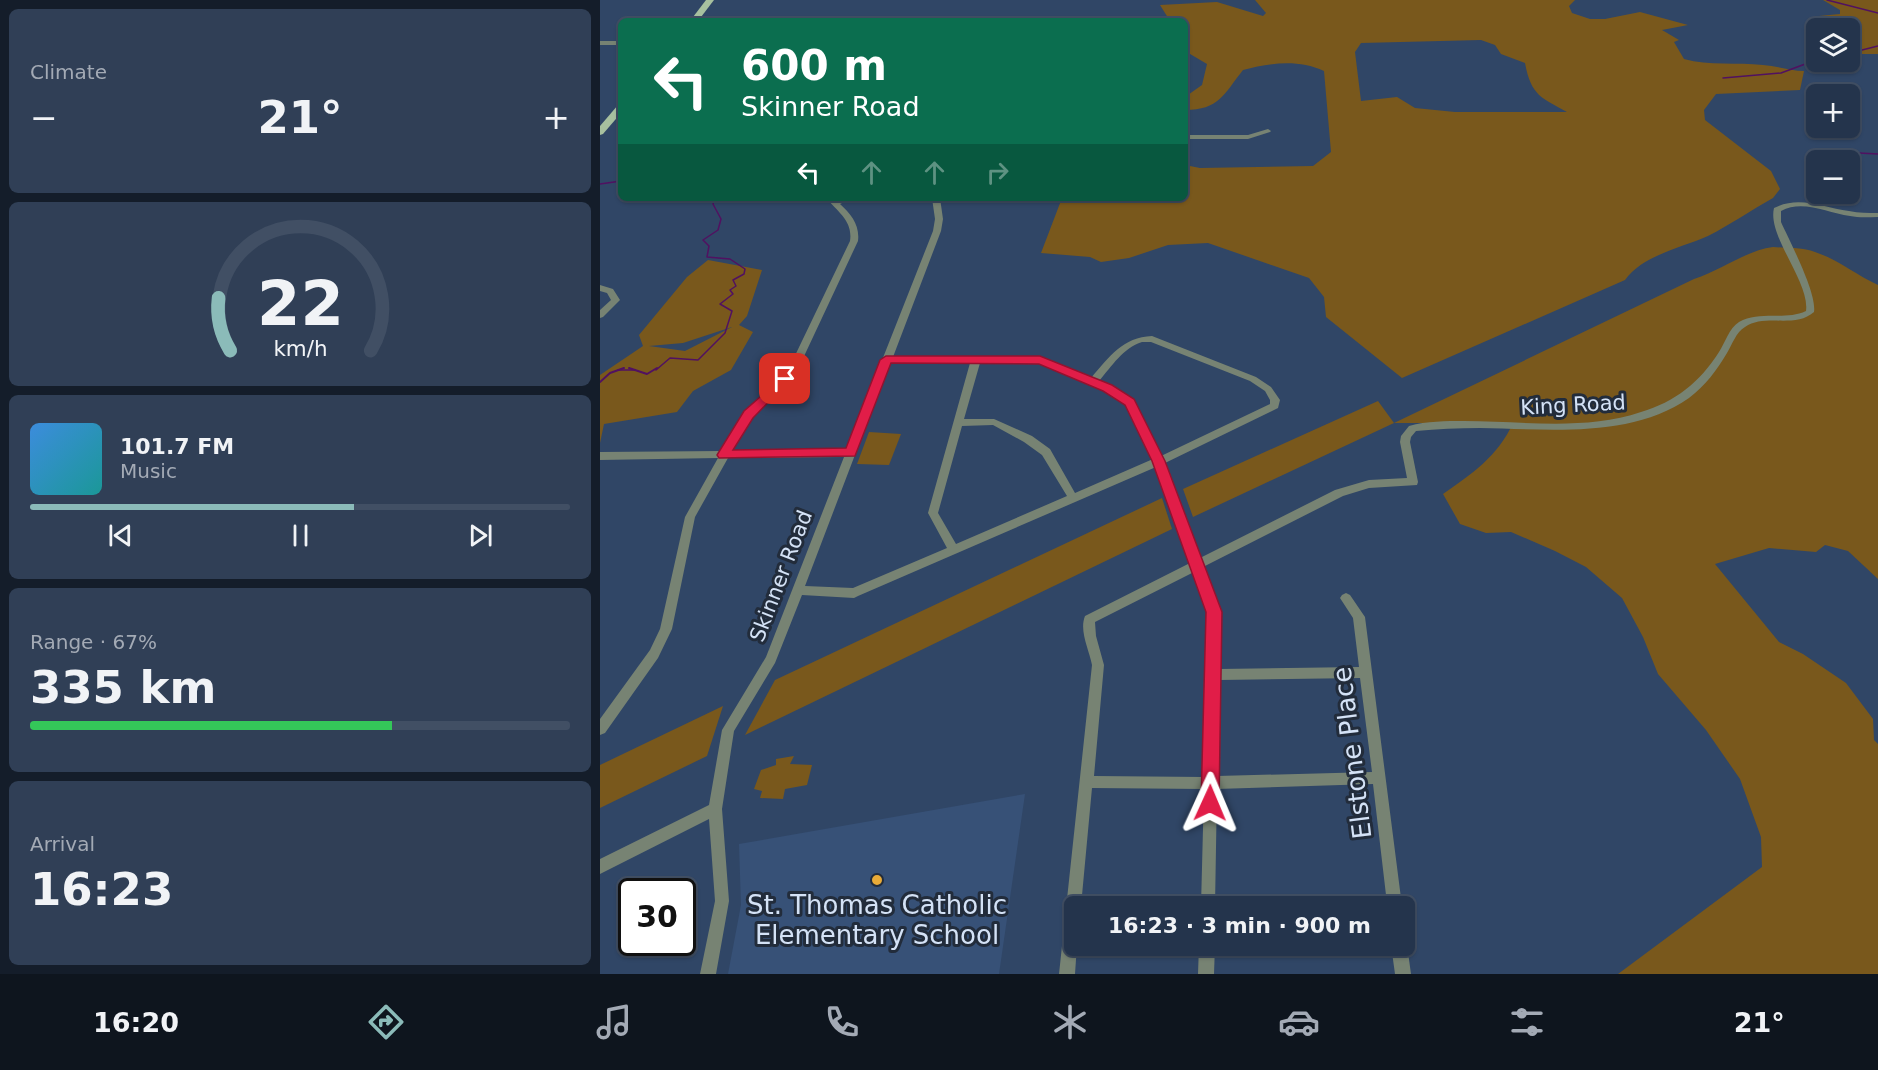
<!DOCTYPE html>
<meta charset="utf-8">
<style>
body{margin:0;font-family:"DejaVu Sans",sans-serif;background:#303f56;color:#f1f3f6;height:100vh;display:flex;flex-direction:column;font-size:22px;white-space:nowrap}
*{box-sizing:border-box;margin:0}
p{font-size:20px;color:#a3aab5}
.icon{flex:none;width:33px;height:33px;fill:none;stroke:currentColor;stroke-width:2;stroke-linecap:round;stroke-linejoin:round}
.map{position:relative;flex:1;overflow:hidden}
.details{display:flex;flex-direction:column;gap:9px;padding:9px;background:#141d2a;width:600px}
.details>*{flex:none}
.guide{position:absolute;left:18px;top:18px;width:570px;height:183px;border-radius:9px;box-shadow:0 2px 4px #0004,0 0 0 2px #414f64;background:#0b6e4f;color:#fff;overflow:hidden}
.buttons{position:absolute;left:1206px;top:18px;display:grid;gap:12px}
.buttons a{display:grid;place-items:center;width:54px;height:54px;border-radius:9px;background:#24344c;box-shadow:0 2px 4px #0004,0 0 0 2px #414f64;font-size:30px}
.speed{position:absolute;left:18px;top:878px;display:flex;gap:12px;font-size:30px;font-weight:700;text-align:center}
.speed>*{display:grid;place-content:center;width:78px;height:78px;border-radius:50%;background:#24344c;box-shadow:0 2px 4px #0004,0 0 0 2px #414f64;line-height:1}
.speed .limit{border:3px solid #111;border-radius:9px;background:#fff;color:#111}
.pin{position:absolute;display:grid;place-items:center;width:51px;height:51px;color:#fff;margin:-26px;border-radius:12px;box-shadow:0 3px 9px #0006}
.me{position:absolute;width:66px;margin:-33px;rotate:1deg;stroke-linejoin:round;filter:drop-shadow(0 0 4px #0008)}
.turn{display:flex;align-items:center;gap:21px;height:126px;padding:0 24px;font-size:27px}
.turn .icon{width:78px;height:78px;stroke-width:2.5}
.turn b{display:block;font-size:42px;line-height:51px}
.lanes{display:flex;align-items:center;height:57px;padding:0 24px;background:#0003;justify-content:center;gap:30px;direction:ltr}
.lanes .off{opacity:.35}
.big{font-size:45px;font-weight:800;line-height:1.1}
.details .tile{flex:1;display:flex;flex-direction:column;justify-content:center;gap:9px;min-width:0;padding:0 21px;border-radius:9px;background:#303f56}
.details .dial{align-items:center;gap:0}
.dial svg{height:156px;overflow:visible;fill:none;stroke:#414f64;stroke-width:7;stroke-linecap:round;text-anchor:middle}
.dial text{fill:#f1f3f6;stroke:none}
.song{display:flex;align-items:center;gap:18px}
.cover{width:72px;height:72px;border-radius:9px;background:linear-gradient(135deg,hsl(210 70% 55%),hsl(180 70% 35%))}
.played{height:6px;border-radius:3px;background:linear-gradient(90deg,#8bbbb9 60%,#414f64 60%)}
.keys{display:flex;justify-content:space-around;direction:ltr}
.heat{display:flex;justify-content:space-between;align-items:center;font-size:33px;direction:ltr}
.charge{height:9px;border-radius:4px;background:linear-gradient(90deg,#34c759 67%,#414f64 0)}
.trip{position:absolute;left:464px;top:896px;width:351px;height:60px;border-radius:9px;background:#24344c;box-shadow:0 2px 4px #0004,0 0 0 2px #414f64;font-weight:800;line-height:60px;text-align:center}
.menu{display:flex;height:96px;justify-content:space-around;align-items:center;background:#0e151e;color:#a3aab5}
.menu .icon{width:42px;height:42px}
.menu .on{color:#8bbbb9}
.menu b{font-size:27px;color:#f1f3f6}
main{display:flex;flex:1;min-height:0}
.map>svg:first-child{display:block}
.built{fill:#375177}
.green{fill:#79581c;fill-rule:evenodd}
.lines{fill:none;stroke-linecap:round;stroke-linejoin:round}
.stream-far1{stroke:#511161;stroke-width:1.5}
.stream{stroke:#511161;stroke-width:2}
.minor{fill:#778373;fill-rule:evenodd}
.major{fill:#a7c09f;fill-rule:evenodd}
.route{fill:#e11d48;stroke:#92132f;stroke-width:1.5}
.poi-dot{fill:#e9ab38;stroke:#222c3b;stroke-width:2}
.labels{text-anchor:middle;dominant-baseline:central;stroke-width:6;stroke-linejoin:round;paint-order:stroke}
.street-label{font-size:21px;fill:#d4e2f6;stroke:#222c3b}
.near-street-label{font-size:26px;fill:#d4e2f6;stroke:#222c3b}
.near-poi-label{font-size:26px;fill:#d4e2f6;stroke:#222c3b}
</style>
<main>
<section class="details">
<div class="tile"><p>Climate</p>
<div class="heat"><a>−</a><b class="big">21°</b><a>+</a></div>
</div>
<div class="tile dial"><svg viewBox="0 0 100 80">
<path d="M14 69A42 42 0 1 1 86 69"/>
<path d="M14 69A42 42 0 0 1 8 42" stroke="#8bbbb9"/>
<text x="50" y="56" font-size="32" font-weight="700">22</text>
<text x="50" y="72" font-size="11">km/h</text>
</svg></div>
<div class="tile">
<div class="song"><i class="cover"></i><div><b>101.7 FM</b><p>Music</p></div></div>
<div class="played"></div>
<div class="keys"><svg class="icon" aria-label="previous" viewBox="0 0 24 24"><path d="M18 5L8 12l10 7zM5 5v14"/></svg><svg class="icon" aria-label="pause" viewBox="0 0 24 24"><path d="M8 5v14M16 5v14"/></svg><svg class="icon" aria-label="next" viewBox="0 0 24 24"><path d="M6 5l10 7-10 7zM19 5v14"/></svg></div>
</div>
<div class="tile"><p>Range · 67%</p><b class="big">335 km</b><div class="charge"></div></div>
<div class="tile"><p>Arrival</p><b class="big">16:23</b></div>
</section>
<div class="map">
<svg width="1278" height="974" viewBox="0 0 1278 974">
<rect width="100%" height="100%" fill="#304666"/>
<!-- built -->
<path class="built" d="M425,794L399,974H128L141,905L139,844Z"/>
<!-- green -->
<g class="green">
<path d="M655,0H975L969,6L972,13L990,19H1005L1040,12L1088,25L1062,30L1079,40L1074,42L1084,59C1109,66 1137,62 1163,65C1177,66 1191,71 1204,71L1200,90L1116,94L1104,110L1105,120L1171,171L1180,189L1173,198C1151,210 1130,225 1108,236C1081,248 1043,255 1025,280L802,378L726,317L724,297L709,278L608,243L568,245L529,258L501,262L490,257L441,253L462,198H585V165L600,168L713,166L731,152L724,71C698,59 670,63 643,70C624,94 619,110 585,110V97L602,85L607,64L585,51V21H570L560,5L617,2L663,16L666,13ZM881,40L895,45L901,54L925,63C931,96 942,98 967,112H855L815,108L797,97L761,101L755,52L761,43Z"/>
<path d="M1223,0H1278V54H1250V28H1230L1219,18V16L1240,14V10Z"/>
<path d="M1173,247C1186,248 1202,247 1215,252C1239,260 1256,275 1278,285V579L1248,551L1225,545L1216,552L1169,548L1115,564L1179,642L1203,654L1246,683L1273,719L1274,740L1278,744V974H1018L1162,867L1161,837L1140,779L1106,730L1058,674L1043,637L1022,598L986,567L955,551L911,532L886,533L860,524L843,494C872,474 898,456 913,423H794L593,517L583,489L778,401L794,423L1094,279C1122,270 1147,250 1173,247Z"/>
<path d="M108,260L162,270L147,316L139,325L153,332L131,370L93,391L77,412L4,424L0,443V375L43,346L39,335L87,277ZM132,327L85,351L49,346L83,343Z"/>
<path d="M269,432L301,434L289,465L257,464Z"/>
<path d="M562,498L572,529L145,735L175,680Z"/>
<path d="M123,706L107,756L0,808V765Z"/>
<path d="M194,756L190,764L212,765L207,785L185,789L183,799L160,798L162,791L154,789L161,770L176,765V759Z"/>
</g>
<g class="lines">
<!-- stream-far1 -->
<g class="stream-far1">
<path d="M1227,0L1278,13"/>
<path d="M1250,53L1278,46"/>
<path d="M1123,78L1181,73L1216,60"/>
<path d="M1240,152L1278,154"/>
<path d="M0,184L21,181"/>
<path d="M18,370H35"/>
<path d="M56,370L70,358L98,360L125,333L132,311L120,304L133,294L130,290L136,286L133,280L144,274L145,269L130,259L107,257L109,246L103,240L118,230L121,219L113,204L115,198"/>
</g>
<!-- stream -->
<g class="stream">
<path d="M29,368L47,374L57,368"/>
<path d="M0,382L10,373L24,368"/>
</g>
<!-- minor -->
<g class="minor">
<rect x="0" y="41" width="21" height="4"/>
<path d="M668,129L671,131L670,132L648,139H585V135H648Z"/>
<path d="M226,198H234L236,200L252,198L240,204C251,214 260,225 258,241L199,367L149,421L132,451L247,449L333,231L335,219L332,198H340L343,219L341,231L293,357H440L491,378C509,357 523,337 552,336L656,377L671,387L680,400L678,408L565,463L600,558L735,490L769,480L807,478L800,442L801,436L809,426C827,421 846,421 864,421C922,421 985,431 1041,412C1075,402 1100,382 1119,352C1125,343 1129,328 1139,322C1160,310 1185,321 1206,311C1210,282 1167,236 1174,208C1200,195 1223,208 1249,211C1259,213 1268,213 1278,213V217C1269,217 1259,218 1250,216C1227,213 1203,199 1181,211V222C1190,242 1217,293 1214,312C1195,329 1165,313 1145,327C1136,332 1132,345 1127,353C1117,370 1105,386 1089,398C1031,439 946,429 880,428C858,428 837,429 816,431L811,437L810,442L818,482L817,485L769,488L743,496L603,567L620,612L619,669L759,667L753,618L740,598L742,595L746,593L750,595L765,617L802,906H711L713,901L718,899L786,895L773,784L617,789L615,906H601L604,789L492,788L481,906H474V945H477L475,974H459L492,665C489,649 479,631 485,616L590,563L556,467L258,596L254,598L202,595L175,663L134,731L122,809L129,901L116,974H100L115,901L109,819L0,874V859L109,805L122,730L166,657L244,457L128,458L95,517L72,629L58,658L5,733L0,735V719L50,650L60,629L85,517L118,458L0,460V452L122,451L142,417L190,366L250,241C253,221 238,212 226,198ZM542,342H551L650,381L665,391L670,400V404L561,456L533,400L499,381C512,366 523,348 542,342ZM290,363H370L328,513L347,548L253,588L205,586ZM380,363H439L504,390L526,404L553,459L475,493L450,449L432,436L394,419H364ZM393,425L424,442L442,455L467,496L356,544L338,513L362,426ZM594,572L608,612L604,777L494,776L504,665L496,636L495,622ZM760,678L772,772L617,776L619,680Z"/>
<path d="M0,285L13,289L20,300L3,317L0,318V310L11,300L7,293L0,291Z"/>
<path d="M804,940L807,945L811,974H795L791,945H804Z"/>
<path d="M599,945H615L614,974H598Z"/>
</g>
<!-- major -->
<g class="major">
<path d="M106,0H114L98,21H90Z"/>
<path d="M21,104V113L3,134L0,135V126L18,105Z"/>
</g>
</g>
<!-- route -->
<path class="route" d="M286,356H440L512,385L534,399L565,461L622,612L619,803L616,809L610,812L604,809L601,803L606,612L552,461L525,405L503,391L439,364L291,363L255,456L119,458L117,455L144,411L185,375L191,379L189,381L153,418L133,450L246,448L280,360Z"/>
<!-- markers -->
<circle class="poi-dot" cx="277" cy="880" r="6"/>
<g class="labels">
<!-- street labels -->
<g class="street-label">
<text transform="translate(973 405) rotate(-3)">King Road</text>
<text transform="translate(181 576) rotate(-69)">Skinner Road</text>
</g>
<!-- near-street labels -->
<g class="near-street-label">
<text transform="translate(752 753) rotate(-97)">Elstone Place</text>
</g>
<!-- near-poi labels -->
<g class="near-poi-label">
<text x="277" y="905">St. Thomas Catholic<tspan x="277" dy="30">Elementary School</tspan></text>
</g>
</g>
</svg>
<div class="buttons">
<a><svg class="icon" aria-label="layers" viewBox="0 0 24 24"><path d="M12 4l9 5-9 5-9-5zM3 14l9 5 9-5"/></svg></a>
<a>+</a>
<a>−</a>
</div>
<div class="speed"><div class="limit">30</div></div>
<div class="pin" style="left:185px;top:379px;background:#d93025"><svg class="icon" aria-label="arrive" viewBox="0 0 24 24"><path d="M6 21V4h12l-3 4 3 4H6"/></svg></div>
<svg class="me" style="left:610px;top:803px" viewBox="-20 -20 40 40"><path d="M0-17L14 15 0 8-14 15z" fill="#e11d48" stroke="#fff" stroke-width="4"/></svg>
<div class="trip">16:23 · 3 min · 900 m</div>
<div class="guide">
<div class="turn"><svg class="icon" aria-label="left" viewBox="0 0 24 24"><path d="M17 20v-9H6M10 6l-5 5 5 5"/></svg><div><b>600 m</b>Skinner Road</div></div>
<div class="lanes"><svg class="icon" aria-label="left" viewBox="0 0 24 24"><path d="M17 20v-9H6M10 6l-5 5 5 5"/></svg><svg class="icon off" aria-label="ahead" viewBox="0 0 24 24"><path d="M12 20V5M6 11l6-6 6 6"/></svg><svg class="icon off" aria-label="ahead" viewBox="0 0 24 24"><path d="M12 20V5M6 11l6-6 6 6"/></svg><svg class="icon off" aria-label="right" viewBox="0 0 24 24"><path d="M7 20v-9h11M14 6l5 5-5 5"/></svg></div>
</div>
</div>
</main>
<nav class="menu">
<b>16:20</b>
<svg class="icon on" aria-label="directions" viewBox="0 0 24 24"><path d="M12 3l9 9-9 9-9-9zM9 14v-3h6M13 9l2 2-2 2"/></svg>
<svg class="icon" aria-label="music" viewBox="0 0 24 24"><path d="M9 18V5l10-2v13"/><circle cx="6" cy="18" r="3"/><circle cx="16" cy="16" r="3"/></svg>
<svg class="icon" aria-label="phone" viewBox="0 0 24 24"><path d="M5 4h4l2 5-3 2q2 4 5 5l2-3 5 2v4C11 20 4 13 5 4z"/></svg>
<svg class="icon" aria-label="climate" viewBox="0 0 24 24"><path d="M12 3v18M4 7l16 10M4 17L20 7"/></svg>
<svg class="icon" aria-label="car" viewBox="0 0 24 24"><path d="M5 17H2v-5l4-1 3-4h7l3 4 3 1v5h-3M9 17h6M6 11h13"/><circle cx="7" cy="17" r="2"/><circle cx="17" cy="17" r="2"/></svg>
<svg class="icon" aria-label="filters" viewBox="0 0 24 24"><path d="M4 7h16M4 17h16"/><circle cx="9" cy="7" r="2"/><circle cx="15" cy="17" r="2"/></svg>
<b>21°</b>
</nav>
